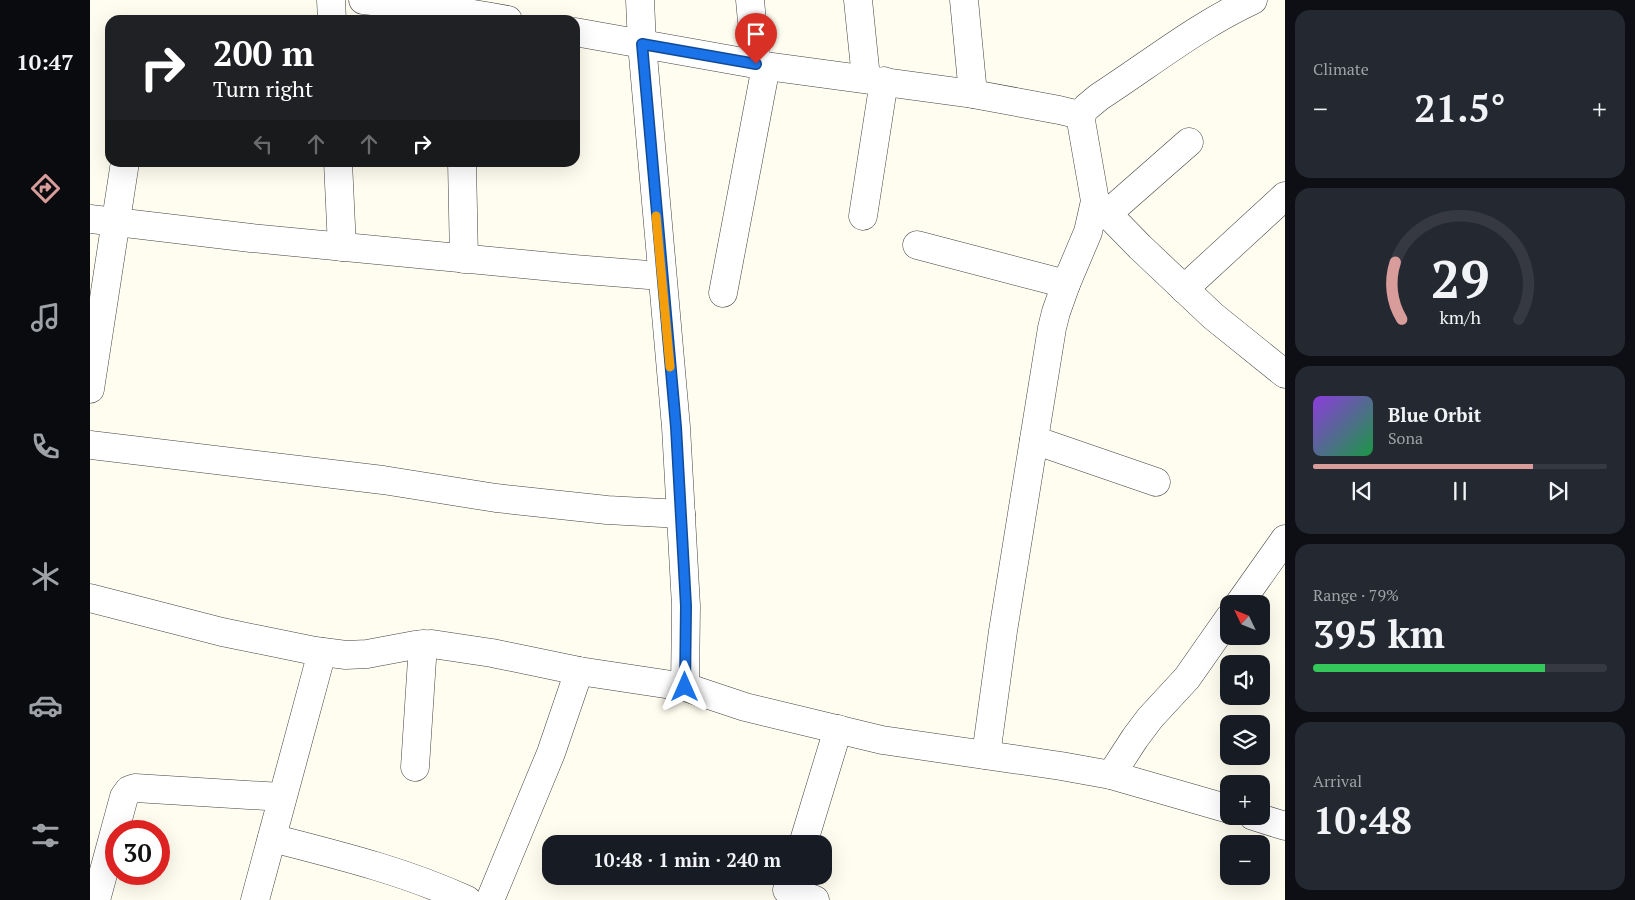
<!DOCTYPE html>
<meta charset="utf-8">
<style>
body{margin:0;font-family:"PT Serif",serif;background:#242831;color:#f1f3f6;height:100vh;display:flex;flex-direction:column;font-size:19px;white-space:nowrap}
*{box-sizing:border-box;margin:0}
p{font-size:16px;color:#9ea1a6}
.icon{flex:none;width:28px;height:28px;fill:none;stroke:currentColor;stroke-width:2;stroke-linecap:round;stroke-linejoin:round}
.map{position:relative;flex:1;overflow:hidden}
.drawer{display:flex;flex-direction:column;gap:10px;padding:10px;background:#0d0f14;width:350px}
.drawer>*{flex:none}
.hud{position:absolute;left:15px;top:15px;width:475px;height:152px;border-radius:15px;box-shadow:0 5px 20px #0002;background:#202124;color:#fff;overflow:hidden}
.needle{width:32px;rotate:313deg}
.controls{position:absolute;left:1130px;top:595px;display:grid;gap:10px}
.controls a{display:grid;place-items:center;width:50px;height:50px;border-radius:10px;background:#171b24;box-shadow:0 5px 20px #0002;font-size:25px}
.speed{position:absolute;left:15px;top:820px;display:flex;gap:10px;font-size:25px;font-weight:700;text-align:center}
.speed>*{display:grid;place-content:center;width:65px;height:65px;border-radius:50%;background:#171b24;box-shadow:0 5px 20px #0002;line-height:1}
.speed .limit{border:8px solid #d22;background:#fff;color:#111}
.pin{position:absolute;display:grid;place-items:center;width:42px;height:42px;color:#fff;margin:-51px -21px;border-radius:50% 50% 50% 0;rotate:-45deg;box-shadow:0 0 5px #0007}
.pin .icon{rotate:45deg}
.me{position:absolute;width:55px;margin:-28px;rotate:0deg;stroke-linejoin:round;filter:drop-shadow(0 0 4px #0008)}
.turn{display:flex;align-items:center;gap:18px;height:105px;padding:0 25px;font-size:22px}
.turn .icon{width:65px;height:65px;stroke-width:2.5}
.turn b{display:block;font-size:35px;line-height:42px}
.lanes{display:flex;align-items:center;height:48px;padding:0 25px;background:#0003;justify-content:center;gap:25px;direction:ltr}
.lanes .off{opacity:.35}
.big{font-size:38px;font-weight:800;line-height:1.1}
.drawer .card{flex:1;display:flex;flex-direction:column;justify-content:center;gap:8px;min-width:0;padding:0 18px;border-radius:15px;background:#242831}
.drawer .dial{align-items:center;gap:0}
.dial svg{height:130px;overflow:visible;fill:none;stroke:#363941;stroke-width:7;stroke-linecap:round;text-anchor:middle}
.dial text{fill:#f1f3f6;stroke:none}
.song{display:flex;align-items:center;gap:15px}
.cover{width:60px;height:60px;border-radius:8px;background:linear-gradient(135deg,hsl(270 70% 55%),hsl(140 70% 35%))}
.played{height:5px;border-radius:2px;background:linear-gradient(90deg,#d89c9a 75%,#363941 75%)}
.keys{display:flex;justify-content:space-around;direction:ltr}
.heat{display:flex;justify-content:space-between;align-items:center;font-size:28px;direction:ltr}
.charge{height:8px;border-radius:4px;background:linear-gradient(90deg,#34c759 79%,#363941 0)}
.trip{position:absolute;left:452px;top:835px;width:290px;height:50px;border-radius:15px;background:#171b24;box-shadow:0 5px 20px #0002;font-weight:800;line-height:50px;text-align:center}
main{display:flex;flex:1;min-height:0}
.tabs{display:flex;flex-direction:column;width:90px;justify-content:space-around;align-items:center;background:#090b0e;color:#9ea1a6}
.tabs .icon{width:35px;height:35px}
.tabs .selected{color:#d89c9a}
.tabs b{font-size:22px;color:#f1f3f6}
.map>svg:first-child{display:block}
.lines{fill:none;stroke-linecap:round;stroke-linejoin:round}
.minor-casing{stroke:#414141;stroke-width:29}
.minor{stroke:#fff;stroke-width:28}
.route-casing{stroke:#114b97;stroke-width:12}
.route{stroke:#1a73e8;stroke-width:9}
.slow{stroke:#f59e0b;stroke-width:9}
</style>
<main>
<nav class="tabs">
<b>10:47</b>
<svg class="icon selected" aria-label="directions" viewBox="0 0 24 24"><path d="M12 3l9 9-9 9-9-9zM9 14v-3h6M13 9l2 2-2 2"/></svg>
<svg class="icon" aria-label="music" viewBox="0 0 24 24"><path d="M9 18V5l10-2v13"/><circle cx="6" cy="18" r="3"/><circle cx="16" cy="16" r="3"/></svg>
<svg class="icon" aria-label="phone" viewBox="0 0 24 24"><path d="M5 4h4l2 5-3 2q2 4 5 5l2-3 5 2v4C11 20 4 13 5 4z"/></svg>
<svg class="icon" aria-label="climate" viewBox="0 0 24 24"><path d="M12 3v18M4 7l16 10M4 17L20 7"/></svg>
<svg class="icon" aria-label="car" viewBox="0 0 24 24"><path d="M5 17H2v-5l4-1 3-4h7l3 4 3 1v5h-3M9 17h6M6 11h13"/><circle cx="7" cy="17" r="2"/><circle cx="17" cy="17" r="2"/></svg>
<svg class="icon" aria-label="filters" viewBox="0 0 24 24"><path d="M4 7h16M4 17h16"/><circle cx="9" cy="7" r="2"/><circle cx="15" cy="17" r="2"/></svg>
</nav>
<div class="map">
<svg width="1195" height="900" viewBox="0 0 1195 900">
<rect width="100%" height="100%" fill="#fffdef"/>
<g class="lines">
<defs>
<g id="minor">
<path d="M241,0L242,20"/>
<path d="M273,0C322,5 370,11 418,20"/>
<path d="M550,0L552,44L586,427L596,606L595,687"/>
<path d="M660,0L666,64"/>
<path d="M768,0L776,78"/>
<path d="M874,0L883,94"/>
<path d="M485,32L676,66L883,94L969,110L990,115"/>
<path d="M248,162L252,247"/>
<path d="M372,162L374,259"/>
<path d="M1005,201L1050,247L1123,316L1195,374"/>
<path d="M1017,214L1099,142"/>
<path d="M773,216L794,81"/>
<path d="M0,219L161,238L484,269L571,276"/>
<path d="M827,245L976,284"/>
<path d="M1094,289L1195,196"/>
<path d="M633,293L676,66"/>
<path d="M0,389L35,162"/>
<path d="M944,440L1066,482"/>
<path d="M0,445L293,480L406,498L517,510L591,514"/>
<path d="M0,598L132,632L225,651L256,655L277,654L325,645L342,644L402,653L489,671L595,687L655,707L792,740L971,766L1021,775L1139,809"/>
<path d="M1149,604L1195,539"/>
<path d="M896,755L913,631L962,328L966,312L976,284L998,232L1005,201L990,115L997,107L1009,97C1060,64 1107,26 1163,0"/>
<path d="M325,767L333,644"/>
<path d="M1021,775L1045,738L1060,718L1097,678L1139,618"/>
<path d="M1163,816L1195,826"/>
<path d="M182,838C248,855 314,871 377,900"/>
<path d="M713,844L748,729"/>
<path d="M697,890L725,900"/>
<path d="M6,900L34,797L39,790L45,788L192,797"/>
<path d="M165,900L232,652"/>
<path d="M400,900L461,753L489,671"/>
</g>
</defs>
<!-- minor casing -->
<use href="#minor" class="minor-casing"/>
<!-- minor -->
<use href="#minor" class="minor"/>
</g>
<g class="lines">
<defs>
<path id="route" d="M595,687L596,606L586,427L552,44L666,64"/>
</defs>
<!-- route casing -->
<use href="#route" class="route-casing"/>
<!-- route -->
<use href="#route" class="route"/>
<!-- slow -->
<path class="slow" d="M566,216L580,367"/>
</g>
</svg>
<div class="controls">
<a><svg class="needle" viewBox="-14 -14 28 28"><path d="M0-13l5 13h-10z" fill="#e53935"/><path d="M0 13l5-13h-10z" fill="#9ea1a6"/></svg></a>
<a><svg class="icon" aria-label="sound" viewBox="0 0 24 24"><path d="M4 9h4l5-4v14l-5-4H4zM17 9q2 3 0 6"/></svg></a>
<a><svg class="icon" aria-label="layers" viewBox="0 0 24 24"><path d="M12 4l9 5-9 5-9-5zM3 14l9 5 9-5"/></svg></a>
<a>+</a>
<a>−</a>
</div>
<div class="speed"><div class="limit">30</div></div>
<div class="pin" style="left:666px;top:64px;background:#d93025"><svg class="icon" aria-label="arrive" viewBox="0 0 24 24"><path d="M6 21V4h12l-3 4 3 4H6"/></svg></div>
<svg class="me" style="left:595px;top:687px" viewBox="-20 -20 40 40"><path d="M0-17L14 15 0 8-14 15z" fill="#1a73e8" stroke="#fff" stroke-width="4"/></svg>
<div class="trip">10:48 · 1 min · 240 m</div>
<div class="hud">
<div class="turn"><svg class="icon" aria-label="right" viewBox="0 0 24 24"><path d="M7 20v-9h11M14 6l5 5-5 5"/></svg><div><b>200 m</b>Turn right</div></div>
<div class="lanes"><svg class="icon off" aria-label="left" viewBox="0 0 24 24"><path d="M17 20v-9H6M10 6l-5 5 5 5"/></svg><svg class="icon off" aria-label="ahead" viewBox="0 0 24 24"><path d="M12 20V5M6 11l6-6 6 6"/></svg><svg class="icon off" aria-label="ahead" viewBox="0 0 24 24"><path d="M12 20V5M6 11l6-6 6 6"/></svg><svg class="icon" aria-label="right" viewBox="0 0 24 24"><path d="M7 20v-9h11M14 6l5 5-5 5"/></svg></div>
</div>
</div>
<section class="drawer">
<div class="card"><p>Climate</p>
<div class="heat"><a>−</a><b class="big">21.5°</b><a>+</a></div>
</div>
<div class="card dial"><svg viewBox="0 0 100 80">
<path d="M14 69A42 42 0 1 1 86 69"/>
<path d="M14 69A42 42 0 0 1 10 34" stroke="#d89c9a"/>
<text x="50" y="56" font-size="32" font-weight="700">29</text>
<text x="50" y="72" font-size="11">km/h</text>
</svg></div>
<div class="card">
<div class="song"><i class="cover"></i><div><b>Blue Orbit</b><p>Sona</p></div></div>
<div class="played"></div>
<div class="keys"><svg class="icon" aria-label="previous" viewBox="0 0 24 24"><path d="M18 5L8 12l10 7zM5 5v14"/></svg><svg class="icon" aria-label="pause" viewBox="0 0 24 24"><path d="M8 5v14M16 5v14"/></svg><svg class="icon" aria-label="next" viewBox="0 0 24 24"><path d="M6 5l10 7-10 7zM19 5v14"/></svg></div>
</div>
<div class="card"><p>Range · 79%</p><b class="big">395 km</b><div class="charge"></div></div>
<div class="card"><p>Arrival</p><b class="big">10:48</b></div>
</section>
</main>
